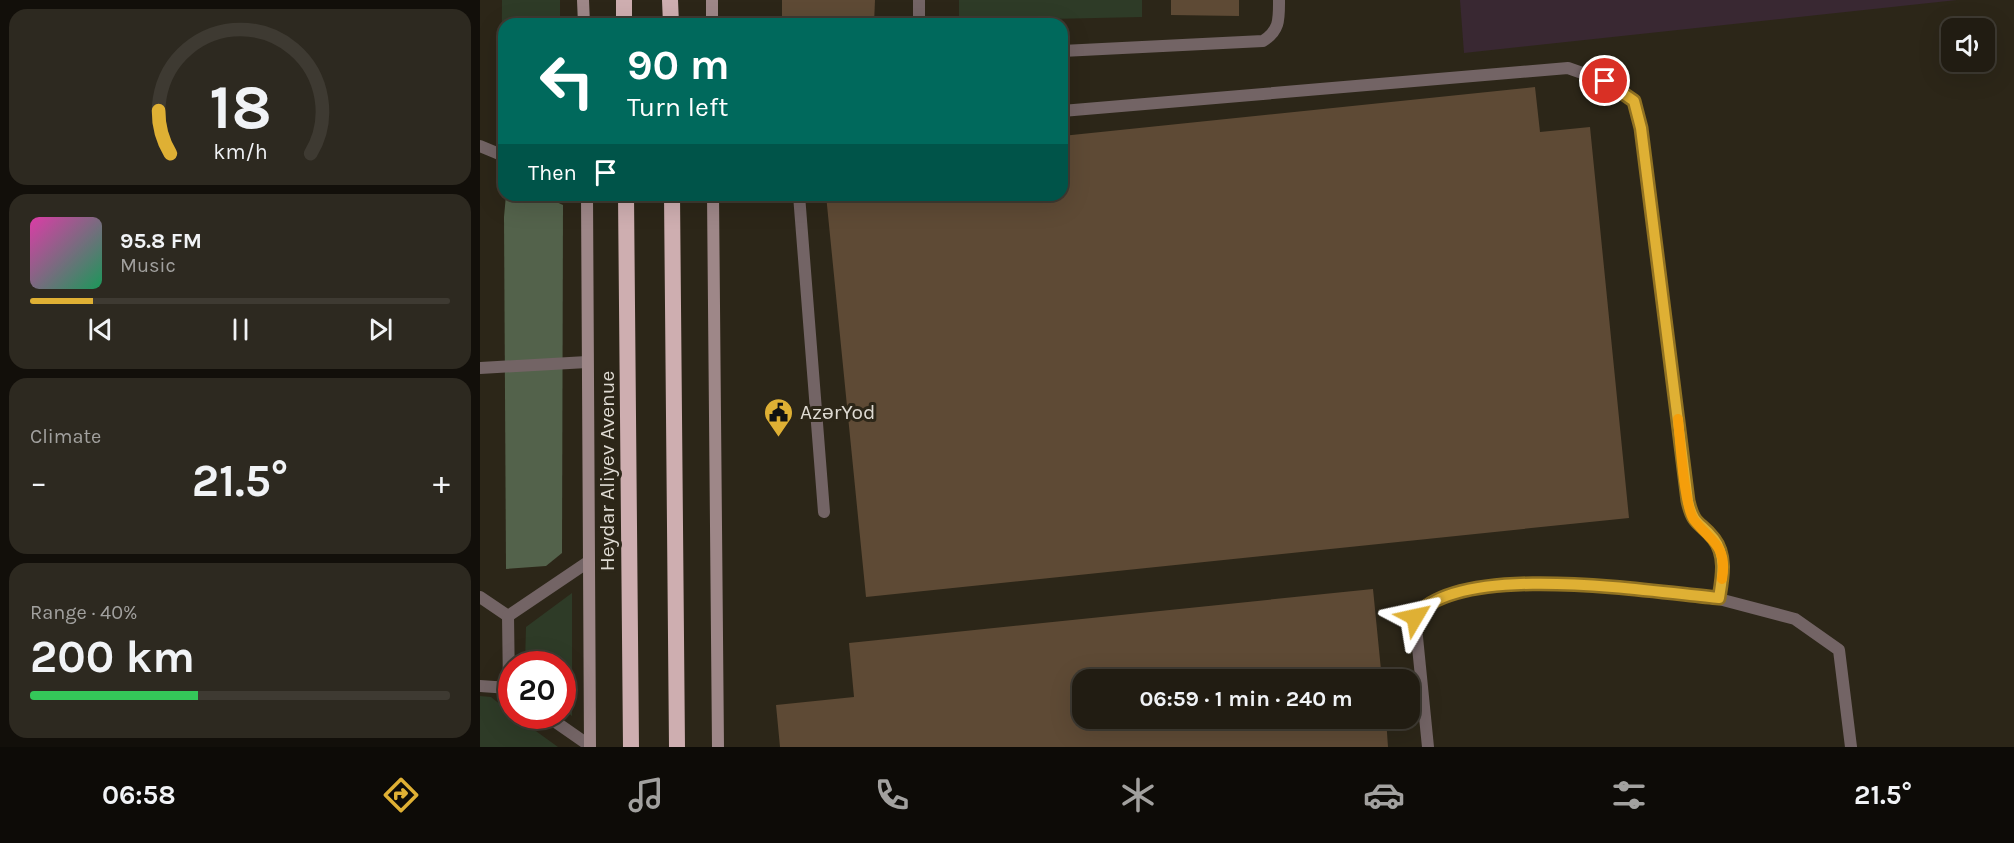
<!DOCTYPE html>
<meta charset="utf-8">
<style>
body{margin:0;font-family:Karla,sans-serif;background:#2d2920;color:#f1f3f6;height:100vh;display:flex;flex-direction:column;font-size:22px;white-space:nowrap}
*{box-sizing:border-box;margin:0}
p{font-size:20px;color:#a2a19f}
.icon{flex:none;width:33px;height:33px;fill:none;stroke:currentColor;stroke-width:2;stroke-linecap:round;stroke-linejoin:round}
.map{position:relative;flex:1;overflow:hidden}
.panel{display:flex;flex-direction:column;gap:9px;padding:9px;background:#120f0a;width:480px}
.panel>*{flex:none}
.hud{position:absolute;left:18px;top:18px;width:570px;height:183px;border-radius:18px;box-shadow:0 6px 24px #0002,0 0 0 2px #3e3a32;background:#00695c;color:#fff;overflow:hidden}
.controls{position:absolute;left:1461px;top:18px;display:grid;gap:12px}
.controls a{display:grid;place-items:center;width:54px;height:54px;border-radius:12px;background:#211c12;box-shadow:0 6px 24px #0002,0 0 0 2px #3e3a32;font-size:30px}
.speed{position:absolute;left:18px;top:651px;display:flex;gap:12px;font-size:30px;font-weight:700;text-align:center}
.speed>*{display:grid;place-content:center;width:78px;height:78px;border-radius:50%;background:#211c12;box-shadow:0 6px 24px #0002,0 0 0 2px #3e3a32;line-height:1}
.speed .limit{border:9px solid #d22;background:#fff;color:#111}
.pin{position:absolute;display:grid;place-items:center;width:51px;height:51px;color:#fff;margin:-26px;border:3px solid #fff;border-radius:50%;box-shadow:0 2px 6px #0007}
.me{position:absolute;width:66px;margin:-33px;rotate:54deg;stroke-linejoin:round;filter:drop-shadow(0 0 4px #0008)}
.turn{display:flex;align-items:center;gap:21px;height:126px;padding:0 30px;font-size:27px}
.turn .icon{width:78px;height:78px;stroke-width:2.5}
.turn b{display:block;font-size:42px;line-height:51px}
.then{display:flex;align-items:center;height:57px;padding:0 30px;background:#0003;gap:12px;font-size:22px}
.big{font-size:45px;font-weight:700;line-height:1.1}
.panel .widget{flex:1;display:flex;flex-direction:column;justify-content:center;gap:9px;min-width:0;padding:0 21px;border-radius:18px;background:#2d2920}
.panel .dial{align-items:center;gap:0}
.dial svg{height:156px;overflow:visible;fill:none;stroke:#3e3a32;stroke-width:7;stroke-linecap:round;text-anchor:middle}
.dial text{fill:#f1f3f6;stroke:none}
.song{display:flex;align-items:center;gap:18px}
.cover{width:72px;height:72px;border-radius:9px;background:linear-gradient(135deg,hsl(320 70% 55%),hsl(150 70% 35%))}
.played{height:6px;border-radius:3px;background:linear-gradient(90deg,#dfb034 15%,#3e3a32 15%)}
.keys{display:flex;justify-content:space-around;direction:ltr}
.heat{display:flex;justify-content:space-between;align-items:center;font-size:33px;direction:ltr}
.charge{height:9px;border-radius:4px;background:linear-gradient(90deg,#34c759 40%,#3e3a32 0)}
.trip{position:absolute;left:592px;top:669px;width:348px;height:60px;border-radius:18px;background:#211c12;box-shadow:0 6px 24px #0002,0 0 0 2px #3e3a32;font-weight:700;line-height:60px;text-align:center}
.tab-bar{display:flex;height:96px;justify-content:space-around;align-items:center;background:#0d0b07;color:#a2a19f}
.tab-bar .icon{width:42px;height:42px}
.tab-bar .selected{color:#dfb034}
.tab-bar b{font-size:27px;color:#f1f3f6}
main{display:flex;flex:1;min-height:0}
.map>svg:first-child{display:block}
.industrial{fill:#392832}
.green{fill:#2e3b27}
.forest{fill:#53624b}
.building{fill:#5e4a35}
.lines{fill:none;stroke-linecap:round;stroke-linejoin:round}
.service{stroke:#736465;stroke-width:12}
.secondary{stroke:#9e8788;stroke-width:12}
.trunk{stroke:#ceaeb0;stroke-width:16}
.route-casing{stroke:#917222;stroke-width:15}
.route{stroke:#dfb034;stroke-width:10}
.slow{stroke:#f59e0b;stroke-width:10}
.labels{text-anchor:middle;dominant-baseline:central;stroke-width:6;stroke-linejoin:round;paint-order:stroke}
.poi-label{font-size:21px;fill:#dedad2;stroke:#2c2618;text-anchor:start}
.street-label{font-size:21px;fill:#dedad2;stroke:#2c2618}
</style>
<main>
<section class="panel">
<div class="widget dial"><svg viewBox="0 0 100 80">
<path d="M14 69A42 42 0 1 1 86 69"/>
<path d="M14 69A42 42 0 0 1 8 47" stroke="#dfb034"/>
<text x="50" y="56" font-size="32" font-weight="700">18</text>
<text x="50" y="72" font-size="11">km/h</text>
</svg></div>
<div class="widget">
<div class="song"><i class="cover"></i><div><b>95.8 FM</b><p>Music</p></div></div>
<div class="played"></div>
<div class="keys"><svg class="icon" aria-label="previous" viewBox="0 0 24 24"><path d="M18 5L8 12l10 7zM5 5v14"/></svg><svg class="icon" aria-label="pause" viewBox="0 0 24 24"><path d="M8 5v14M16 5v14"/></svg><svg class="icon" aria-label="next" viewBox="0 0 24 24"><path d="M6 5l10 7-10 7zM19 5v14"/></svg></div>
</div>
<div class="widget"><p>Climate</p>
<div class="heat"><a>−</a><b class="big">21.5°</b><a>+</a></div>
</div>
<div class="widget"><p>Range · 40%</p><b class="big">200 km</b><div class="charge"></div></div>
</section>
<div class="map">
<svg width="1534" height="747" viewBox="0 0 1534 747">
<rect width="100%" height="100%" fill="#2c2618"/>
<!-- industrial -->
<path class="industrial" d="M980,0H1477L984,53Z"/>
<!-- green -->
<g class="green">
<path d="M22,0H80V24H24V135L21,133Z"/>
<path d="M479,0H662V17L479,21Z"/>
<path d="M92,593V716L83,709L82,664H45L46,627Z"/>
<path d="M0,696L11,697L31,713L32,716H35L78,747H0Z"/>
</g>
<!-- forest -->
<path class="forest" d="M26,195H61L83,205L82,553L66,566L26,569L24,217Z"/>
<!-- building -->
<g class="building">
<path d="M302,0H395L394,24H302Z"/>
<path d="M691,0H759V16L691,15Z"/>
<path d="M1055,87L1060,132L1110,127L1149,518L386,597L346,195H582V136Z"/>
<path d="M893,589L902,680H603V718H906L908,747H300L296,705L374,697L369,643Z"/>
</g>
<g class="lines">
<!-- service -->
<g class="service">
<path d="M439,0V24"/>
<path d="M582,51L783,41C800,30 799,19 799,0"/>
<path d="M582,111L1088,68L1125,81L1154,101L1161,127L1208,501C1214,527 1220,521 1234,539C1247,556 1242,579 1239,599C1172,592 979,561 935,617L948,747"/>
<path d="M0,146L24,156"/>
<path d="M319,195L344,512"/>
<path d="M0,368L107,362"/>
<path d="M0,597L28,616"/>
<path d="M1239,599L1315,619L1359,650L1371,747"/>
<path d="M0,686L29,688"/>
<path d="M32,690L29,688L28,616L108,562"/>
<path d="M67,716L110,746"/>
</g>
<!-- secondary -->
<g class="secondary">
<path d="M103,0L104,24"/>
<path d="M232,0V24"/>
<path d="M107,195L110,747"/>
<path d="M233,195L238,747"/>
</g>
<!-- trunk -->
<g class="trunk">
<path d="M144,0V24"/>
<path d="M190,0L191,24"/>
<path d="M146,195L151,747"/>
<path d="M192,195L197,747"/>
</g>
</g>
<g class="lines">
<defs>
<path id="route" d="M935,617C979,560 1172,592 1239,598C1242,579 1247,556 1234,539C1220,521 1214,527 1208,501L1161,128L1154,101L1125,81"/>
</defs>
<!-- route casing -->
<use href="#route" class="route-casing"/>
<!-- route -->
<use href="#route" class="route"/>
<!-- slow -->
<path class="slow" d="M1198,419C1200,439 1204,506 1214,520C1230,541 1248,545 1242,579"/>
</g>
<!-- icons -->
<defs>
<symbol id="civic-pin" viewBox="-11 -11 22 30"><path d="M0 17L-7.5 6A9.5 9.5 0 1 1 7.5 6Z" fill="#dfb034" stroke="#2c2618"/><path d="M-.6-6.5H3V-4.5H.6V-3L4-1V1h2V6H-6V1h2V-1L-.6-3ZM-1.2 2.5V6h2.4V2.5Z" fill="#111"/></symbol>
</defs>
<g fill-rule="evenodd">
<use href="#civic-pin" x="282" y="396" width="33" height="45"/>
</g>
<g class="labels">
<!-- poi labels -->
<g class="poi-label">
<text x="320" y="412">AzərYod</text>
</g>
<!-- street labels -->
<g class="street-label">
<text transform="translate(127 471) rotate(-90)">Heydar Aliyev Avenue</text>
</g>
</g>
</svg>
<div class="controls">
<a><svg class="icon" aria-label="sound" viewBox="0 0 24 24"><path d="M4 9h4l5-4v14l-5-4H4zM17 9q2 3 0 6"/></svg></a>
</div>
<div class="speed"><div class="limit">20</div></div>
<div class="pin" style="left:1125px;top:81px;background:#d93025"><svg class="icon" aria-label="arrive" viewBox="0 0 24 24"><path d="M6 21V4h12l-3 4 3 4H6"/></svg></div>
<svg class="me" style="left:935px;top:617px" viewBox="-20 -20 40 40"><path d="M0-17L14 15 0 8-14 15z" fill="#dfb034" stroke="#fff" stroke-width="4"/></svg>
<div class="trip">06:59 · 1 min · 240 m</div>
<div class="hud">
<div class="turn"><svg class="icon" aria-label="left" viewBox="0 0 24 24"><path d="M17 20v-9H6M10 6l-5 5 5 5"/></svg><div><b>90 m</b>Turn left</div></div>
<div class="then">Then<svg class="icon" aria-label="arrive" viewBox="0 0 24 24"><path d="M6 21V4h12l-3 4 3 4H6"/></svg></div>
</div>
</div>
</main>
<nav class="tab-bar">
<b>06:58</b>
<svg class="icon selected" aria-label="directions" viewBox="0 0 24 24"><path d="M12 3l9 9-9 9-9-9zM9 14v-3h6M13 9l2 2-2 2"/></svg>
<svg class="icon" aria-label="music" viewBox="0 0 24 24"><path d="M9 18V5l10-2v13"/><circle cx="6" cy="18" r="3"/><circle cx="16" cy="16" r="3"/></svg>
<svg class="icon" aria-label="phone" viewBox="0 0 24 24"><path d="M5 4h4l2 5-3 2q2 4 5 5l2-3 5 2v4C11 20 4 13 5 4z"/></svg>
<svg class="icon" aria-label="climate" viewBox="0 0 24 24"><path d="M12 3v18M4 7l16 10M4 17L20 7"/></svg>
<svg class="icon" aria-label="car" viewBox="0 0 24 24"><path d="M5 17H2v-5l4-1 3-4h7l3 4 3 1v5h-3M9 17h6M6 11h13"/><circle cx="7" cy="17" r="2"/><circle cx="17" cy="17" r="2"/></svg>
<svg class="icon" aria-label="filters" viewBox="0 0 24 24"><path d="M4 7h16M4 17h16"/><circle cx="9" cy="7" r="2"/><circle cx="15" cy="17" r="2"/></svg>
<b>21.5°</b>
</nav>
